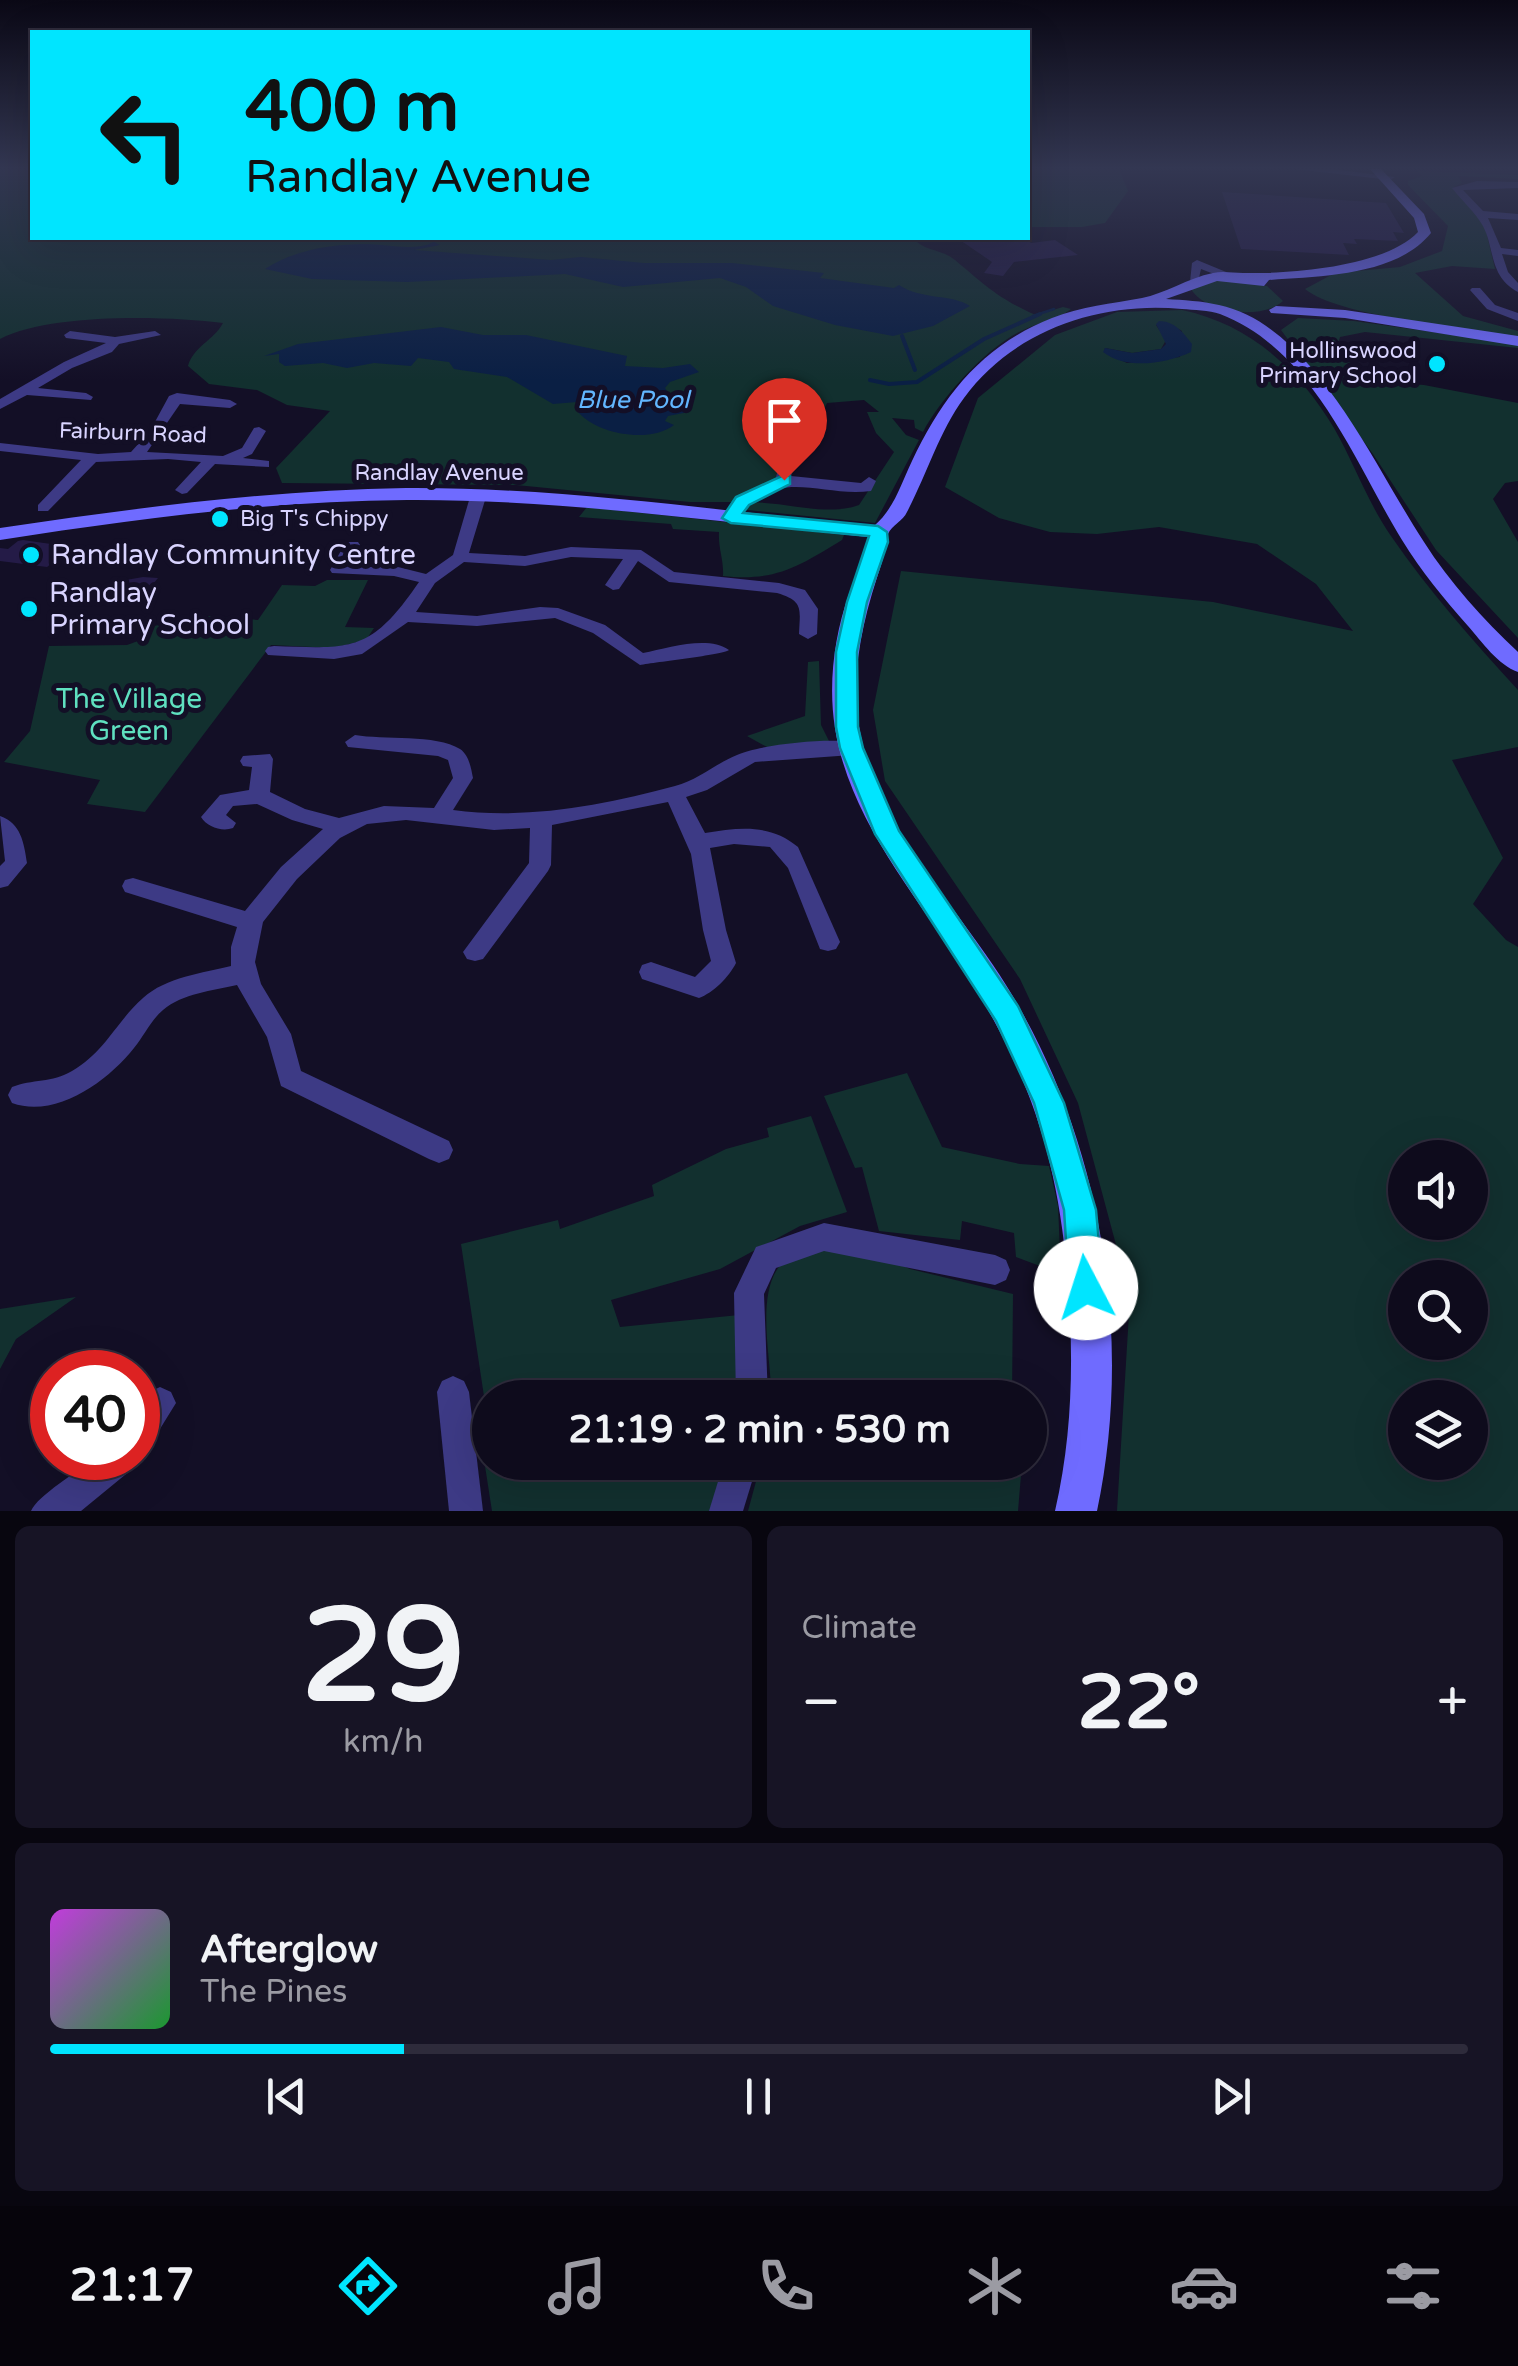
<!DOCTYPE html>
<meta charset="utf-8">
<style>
body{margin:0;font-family:"Varela Round",sans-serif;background:#171425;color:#f1f3f6;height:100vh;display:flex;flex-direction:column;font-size:38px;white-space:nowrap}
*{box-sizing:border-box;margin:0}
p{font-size:32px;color:#9b9ba3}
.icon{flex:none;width:55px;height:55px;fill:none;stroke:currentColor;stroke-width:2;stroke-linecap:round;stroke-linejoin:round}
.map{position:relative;height:1511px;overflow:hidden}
.sheet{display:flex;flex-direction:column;gap:15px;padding:15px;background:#08060f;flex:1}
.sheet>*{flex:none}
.banner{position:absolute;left:30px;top:30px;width:1000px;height:210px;border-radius:0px;box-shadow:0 10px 40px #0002,0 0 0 2px #2e2b3b;background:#00e5ff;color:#111;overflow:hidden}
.fabs{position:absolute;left:1388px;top:1140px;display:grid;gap:20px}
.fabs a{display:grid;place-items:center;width:100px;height:100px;border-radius:50%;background:#0e0b1c;box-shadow:0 10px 40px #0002,0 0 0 2px #2e2b3b;font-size:50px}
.speed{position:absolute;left:30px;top:1350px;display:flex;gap:20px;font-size:50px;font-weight:700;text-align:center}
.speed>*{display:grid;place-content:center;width:130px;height:130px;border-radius:50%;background:#0e0b1c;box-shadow:0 10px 40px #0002,0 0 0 2px #2e2b3b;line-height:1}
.speed .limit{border:15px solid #d22;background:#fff;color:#111}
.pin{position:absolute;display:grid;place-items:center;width:85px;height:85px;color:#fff;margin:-102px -42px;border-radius:50% 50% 50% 0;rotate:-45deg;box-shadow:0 0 10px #0007}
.pin .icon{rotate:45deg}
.me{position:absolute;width:110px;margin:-55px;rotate:355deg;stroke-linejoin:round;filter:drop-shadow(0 0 8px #0008)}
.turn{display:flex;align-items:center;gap:35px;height:210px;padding:0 50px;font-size:45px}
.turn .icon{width:130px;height:130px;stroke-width:2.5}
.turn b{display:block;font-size:70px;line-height:85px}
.big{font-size:75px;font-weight:700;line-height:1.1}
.sheet .card{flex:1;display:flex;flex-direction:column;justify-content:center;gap:15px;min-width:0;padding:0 35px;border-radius:15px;background:#171425}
.sheet .dial{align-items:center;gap:0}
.dial b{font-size:130px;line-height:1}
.song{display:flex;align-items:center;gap:30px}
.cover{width:120px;height:120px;border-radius:15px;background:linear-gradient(135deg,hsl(290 70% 55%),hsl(130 70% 35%))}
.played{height:10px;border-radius:5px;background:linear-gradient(90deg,#00e5ff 25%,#2e2b3b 25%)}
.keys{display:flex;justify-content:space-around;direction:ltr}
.heat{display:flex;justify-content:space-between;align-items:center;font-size:55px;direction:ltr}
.sheet .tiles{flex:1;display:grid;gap:15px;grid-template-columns:1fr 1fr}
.card:last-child{grid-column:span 2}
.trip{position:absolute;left:472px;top:1380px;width:575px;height:100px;border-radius:50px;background:#0e0b1c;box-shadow:0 10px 40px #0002,0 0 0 2px #2e2b3b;font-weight:700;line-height:100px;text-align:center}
.menu{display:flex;height:160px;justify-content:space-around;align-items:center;background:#06040b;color:#9b9ba3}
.menu .icon{width:70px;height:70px}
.menu .selected{color:#00e5ff}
.menu b{font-size:45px;color:#f1f3f6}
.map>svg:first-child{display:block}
.green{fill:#12302f;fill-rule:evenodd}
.water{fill:#0a1f44}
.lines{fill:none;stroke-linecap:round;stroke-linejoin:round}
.stream-far1{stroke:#0a1f44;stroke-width:2.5}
.stream{stroke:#0a1f44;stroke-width:4}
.building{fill:#241b47}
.street{fill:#3d3a85;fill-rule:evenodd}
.secondary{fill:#6f6bff;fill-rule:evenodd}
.route{fill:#00e5ff;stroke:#0095a6;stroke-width:2.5}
.poi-dot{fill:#00e5ff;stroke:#130f26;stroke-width:4}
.labels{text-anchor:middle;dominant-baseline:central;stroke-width:10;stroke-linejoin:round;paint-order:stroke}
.far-poi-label{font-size:22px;fill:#d9d4ff;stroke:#130f26;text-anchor:end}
.far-street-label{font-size:22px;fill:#d9d4ff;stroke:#130f26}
.far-water-label{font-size:25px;font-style:italic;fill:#62b6ff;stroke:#130f26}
.poi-label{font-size:28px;fill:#d9d4ff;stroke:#130f26;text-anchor:start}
.park-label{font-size:28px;fill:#5fe0c0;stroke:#130f26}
</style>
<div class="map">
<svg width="1518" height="1511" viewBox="0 0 1518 1511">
<rect width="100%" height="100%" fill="#130f26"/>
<!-- green -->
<g class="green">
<path d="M0,169H32V238H913C925,252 942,249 955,260C986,286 999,299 1036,315L1063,307L1071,309C1059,319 1037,323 1021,331C986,348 941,398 923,432L915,428L914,420L892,418L906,435L919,440L875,523L738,509L740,502H690L516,485L282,483L276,468L330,411L287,405L257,390L209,384L188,366C193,347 214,340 223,323C166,316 51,313 0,339ZM864,400L879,412H867L876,433L894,452L859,505C824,518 780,499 743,503L790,478L827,403Z"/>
<path d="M1028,169H1119L1128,191L1105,223L1082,227H1028Z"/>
<path d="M1418,171L1518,175V179L1458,176L1462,183L1454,187L1485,227L1495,269L1452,266L1415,273L1463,316L1518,331V337C1469,328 1339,317 1305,289L1335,273L1400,267L1442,251L1448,226L1408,185V181L1422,176Z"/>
<path d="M1214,278L1267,286L1283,301C1262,320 1206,314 1191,289Z"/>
<path d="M1182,310C1249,324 1299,369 1334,428C1354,463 1368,503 1391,536C1429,591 1473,641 1518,690V747L1452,760L1503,858L1473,904L1506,940L1518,947V1511H1117L1130,1297L1078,1103L1020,979L885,781L873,710L901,571L1213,602L1353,631L1316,584L1257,544L1159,527L1097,534L1050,532L999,518L945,487L978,398L1055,335L1117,312ZM1170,324L1182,331L1180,357L1127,363L1104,352L1105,348L1132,353L1161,349L1166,340L1156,325ZM1405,1158H1470V1222H1405ZM1405,1278H1470V1342H1405ZM1405,1398H1470V1462H1405Z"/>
<path d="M1298,318L1354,321L1518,344V348L1365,332L1340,337L1338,344L1372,381L1424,385L1518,403V481L1505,483L1493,499L1518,542V638L1436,550L1373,454L1281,330Z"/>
<path d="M587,507L844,535L842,540C799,566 776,582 723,576C724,560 718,548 719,532L673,529L671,524L579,517Z"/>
<path d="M327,580H368L345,627L374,628L366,640L333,648L271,645L145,812L87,804L100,780L4,762L30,731L49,646L127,645L138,641L148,627L210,616L258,620L282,585L315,586Z"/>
<path d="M819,661L821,725L832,747L776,752L747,736L805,716L808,662Z"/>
<path d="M907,1073L942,1147L1020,1164L1049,1166L1058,1206L1061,1274L1016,1257L1014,1233L962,1221L960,1240L879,1231L862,1167L855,1168L824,1096Z"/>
<path d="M811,1116L847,1212L800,1226L720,1269L611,1300L620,1327L739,1315L743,1397L490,1398L487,1416L461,1244L558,1220L560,1229L654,1196L652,1185L726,1149L769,1137L767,1128Z"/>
<path d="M861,1249L910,1269L1013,1294L1012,1397L771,1398C773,1357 745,1262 806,1251C823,1248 843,1250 861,1249Z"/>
<path d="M76,1297L16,1339L0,1369V1309Z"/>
<path d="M490,1428V1462L731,1463L717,1511H492L480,1434Z"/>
<path d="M761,1463H1022L1018,1511H748Z"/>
</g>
<!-- water -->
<g class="water">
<path d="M434,242L440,245L414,250L551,260L581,257L644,263H732L824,273L820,278L894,288L899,285C921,300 953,294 970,306L933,326L893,336L835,325L773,306L746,287L720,278L623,287L565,274L407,282L312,279L265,269C294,250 331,244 366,244C389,244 412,252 434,242Z"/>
<path d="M1159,321C1174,321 1183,332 1192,344L1191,352C1165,364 1126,370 1103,352L1105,348L1132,353L1161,349L1166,344L1156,324Z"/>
<path d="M441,327L483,335H526L627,356L625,366L663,368L690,364L699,372L670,382L665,388L670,396L682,399L689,412L668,416L665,421L674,425C649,444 597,434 578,412L581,408L577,402L553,404L507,377L454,369L449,362L418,358L411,366L374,363L347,368L323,363L285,366L279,362V354L264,356L298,344Z"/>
</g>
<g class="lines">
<!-- stream-far1 -->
<path class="stream-far1" d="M1033,316L1054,309"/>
<!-- stream -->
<g class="stream">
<path d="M902,336L915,370"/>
<path d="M870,380L889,384L917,382L984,339L1040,314"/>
</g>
</g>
<!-- building -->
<g class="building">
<path d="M1222,192L1386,203L1404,233L1393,232L1398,241L1354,239L1357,244L1343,243L1349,255L1241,249Z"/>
<path d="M957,238H1024L1031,243L1055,240L1078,255L1014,262L1003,276L984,273L992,262Z"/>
<path d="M18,541L23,540L72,547L47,567L0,561V548L8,549Z"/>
<path d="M143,577L158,578L142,597L99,596L109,583Z"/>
</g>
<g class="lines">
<!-- street -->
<g class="street">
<path d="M1295,169H1332L1395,177L1390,180Z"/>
<path d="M1477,181L1518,182V188L1463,190L1483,211L1518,214V220L1488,218L1501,248L1518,250V256L1502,254L1508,272L1518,283V292C1489,277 1495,249 1483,226C1475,212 1462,201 1452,188Z"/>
<path d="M1197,260L1231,274L1232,276L1227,279L1201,269L1198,282H1190L1192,263Z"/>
<path d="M1472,288H1480L1495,305L1518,313V321L1487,309L1470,290Z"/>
<path d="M70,331L115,337L155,331L161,335L119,344L112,352L72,368L38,388L86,393L93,397L91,400L27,395L0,409V399L64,362L106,343L66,338L64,335Z"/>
<path d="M177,393L230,400L237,404L230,408L180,404L147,452L223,456L242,448L254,428L259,427L266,431L252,454L243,458L269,461V467L215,464L187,493L182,494L175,490L201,462L168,459L96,462L48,511H38V505L81,460L0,451V443L98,454L131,452L150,431L169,396Z"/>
<path d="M808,408L820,411L802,433L791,476L861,483L869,477L876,481L871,491C820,498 775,464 736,520H726L723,517L737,498L775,481L788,432Z"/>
<path d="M478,492L486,497L469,553L525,556L571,547L641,550L674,572L779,583L805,590L818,609L817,634L808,639L799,634C800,609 804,601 777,593L669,582L638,561L619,589L613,590L605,585L623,559L571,557L525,566L464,562L435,583L416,612L477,616L540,607L558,608L605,625L643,653C668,648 708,635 729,650C722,655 656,662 640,665L593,633L555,618L477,626L408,622L362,654L334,659L268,655L265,651L268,647L274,646C353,649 371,652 419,582L394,576L332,573L330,570L346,542H358L360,545L349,565L394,566L426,574L453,555L470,497Z"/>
<path d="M355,735C383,740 436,734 460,749C469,755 471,768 473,778L453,810C528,820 604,805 675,786C698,780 715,764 737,755C761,744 834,737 859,743L862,748L852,755L755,762L707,790L686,797L705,833C738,828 770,823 798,847L840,942L836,949L828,951L820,949L788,868L770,847L734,844L710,848L726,930L736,963C729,977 713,993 699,998L642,979L639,972L642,965L651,962L695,977L711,961L703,930L691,854L668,802L552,825L551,865L548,871L483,959L475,961L467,959L463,952L529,863L530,828L494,830L406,820L367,824L340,838L297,879L263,922L255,962L261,984L291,1034L301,1071L449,1141L453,1150L449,1159L439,1163L429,1159L281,1086L267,1037L237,985C212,991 183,993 163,1010C151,1020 144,1036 134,1048C108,1081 56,1119 12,1103L8,1095L12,1087C32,1079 52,1083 72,1071C105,1052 116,1022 143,998C166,977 203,973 231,966V947L237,927L125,892L122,886L125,880L133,878L245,911L281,867L323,829L292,820L257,804L233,806L226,815L236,823L233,828C222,832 207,827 201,817L220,795L249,790L252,767L243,766L240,761L243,756L270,754L273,759L270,792L305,809L339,818L384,806L434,808L453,778L448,760L438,756L348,747L345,742Z"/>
<path d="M0,816C21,823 24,843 27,863L8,886L0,888V866L5,861Z"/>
<path d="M824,1223L995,1255L1006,1260L1010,1270L1006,1280L995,1285L824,1251L776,1268L764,1294L768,1398H736L734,1293L756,1247Z"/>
<path d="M453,1376L464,1381L469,1392L483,1511H449L437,1392L442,1381Z"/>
<path d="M160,1387L171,1392L176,1403L150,1445L138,1449C137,1424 133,1398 160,1387Z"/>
<path d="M94,1458H136L131,1470L81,1511H31C38,1495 78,1472 94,1458Z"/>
<path d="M724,1462H758L743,1511H709Z"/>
</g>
<!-- secondary -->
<g class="secondary">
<path d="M1370,169H1381L1424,214L1431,233C1396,276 1321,276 1269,280L1264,286L1217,281L1166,299C1183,300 1202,301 1219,305C1314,325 1375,468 1424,542C1450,583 1483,619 1518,652V672C1498,665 1482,642 1468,626C1444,599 1421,571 1402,540C1354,462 1314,350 1220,314C1209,310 1194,310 1182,309C1101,301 1013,330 964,398C939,432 927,474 907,512C903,521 892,525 888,534C885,540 885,555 882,562C864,616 850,669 859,726C874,817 943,891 993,965C1098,1120 1136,1327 1097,1511H1055C1070,1446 1073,1382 1070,1316C1063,1177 1038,1085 962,967C915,894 849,818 835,728C828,685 834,636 849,594C856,575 865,557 868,537C715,522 561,499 407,500C270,501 135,519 0,540V528C135,508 270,490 406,488C563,487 718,511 874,526C894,509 901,484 912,461C943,395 983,345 1052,318C1082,306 1111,304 1142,298C1164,294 1188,278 1213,273C1223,271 1233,273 1243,273C1290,274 1385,267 1418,232L1414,218Z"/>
<path d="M1276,306L1345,310L1518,336V346L1345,318L1271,313L1269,310Z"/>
</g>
</g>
<!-- sky -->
<linearGradient id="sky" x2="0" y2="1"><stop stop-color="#0a0815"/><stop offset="0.44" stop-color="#333752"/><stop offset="1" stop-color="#333752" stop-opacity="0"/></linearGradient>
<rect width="1518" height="381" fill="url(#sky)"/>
<!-- route -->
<path class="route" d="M784,475L790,476V484L749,505L743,513L878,526L887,532L888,542L867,602L857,652L858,727L863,748L899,831L1018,1006L1064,1103L1096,1210L1103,1288L1098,1300L1086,1305L1074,1300L1069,1288L1064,1210L1034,1103L996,1021L875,834L840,748L836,727V652L847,602L869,536L731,523L722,518L736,497Z"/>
<!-- markers -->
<g class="poi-dot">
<circle cx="1437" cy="364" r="10"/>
<circle cx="220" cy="519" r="10"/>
<circle cx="31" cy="555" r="10"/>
<circle cx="29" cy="609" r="10"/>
</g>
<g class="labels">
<!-- far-poi labels -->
<g class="far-poi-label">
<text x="1417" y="351">Hollinswood<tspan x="1417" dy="25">Primary School</tspan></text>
<text x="240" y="519" text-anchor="start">Big T's Chippy</text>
</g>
<!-- far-street labels -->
<g class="far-street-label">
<text transform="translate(133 433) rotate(2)">Fairburn Road</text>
<text x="439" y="473">Randlay Avenue</text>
</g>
<!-- far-water labels -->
<g class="far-water-label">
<text x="633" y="400">Blue Pool</text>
</g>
<!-- poi labels -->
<g class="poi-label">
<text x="51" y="555">Randlay Community Centre</text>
<text x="49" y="593">Randlay<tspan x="49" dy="32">Primary School</tspan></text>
</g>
<!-- park labels -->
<g class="park-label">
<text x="129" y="699">The Village<tspan x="129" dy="32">Green</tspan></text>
</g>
</g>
</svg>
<div class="fabs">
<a><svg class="icon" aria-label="sound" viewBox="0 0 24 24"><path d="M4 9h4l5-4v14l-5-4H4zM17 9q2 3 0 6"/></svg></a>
<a><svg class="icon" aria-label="search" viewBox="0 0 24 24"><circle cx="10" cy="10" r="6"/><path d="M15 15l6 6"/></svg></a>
<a><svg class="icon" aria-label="layers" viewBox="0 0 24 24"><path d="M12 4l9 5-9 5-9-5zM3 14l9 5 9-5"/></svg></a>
</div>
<div class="speed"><div class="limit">40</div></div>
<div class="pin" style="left:784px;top:480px;background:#d93025"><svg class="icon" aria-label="arrive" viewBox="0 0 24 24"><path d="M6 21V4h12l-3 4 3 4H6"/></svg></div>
<svg class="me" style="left:1086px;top:1288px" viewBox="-20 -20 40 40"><circle r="19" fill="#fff"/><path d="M0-13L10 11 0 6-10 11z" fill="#00e5ff"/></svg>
<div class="trip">21:19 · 2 min · 530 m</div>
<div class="banner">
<div class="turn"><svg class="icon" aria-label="left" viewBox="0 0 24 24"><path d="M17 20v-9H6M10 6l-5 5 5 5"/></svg><div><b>400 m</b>Randlay Avenue</div></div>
</div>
</div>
<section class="sheet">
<div class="tiles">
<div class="card dial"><b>29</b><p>km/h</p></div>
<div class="card"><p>Climate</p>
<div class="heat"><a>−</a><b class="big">22°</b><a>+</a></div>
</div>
<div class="card">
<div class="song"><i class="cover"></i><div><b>Afterglow</b><p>The Pines</p></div></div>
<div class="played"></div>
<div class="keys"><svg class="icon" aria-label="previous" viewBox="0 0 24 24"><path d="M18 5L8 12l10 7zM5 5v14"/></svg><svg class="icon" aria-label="pause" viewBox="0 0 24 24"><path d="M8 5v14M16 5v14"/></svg><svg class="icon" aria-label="next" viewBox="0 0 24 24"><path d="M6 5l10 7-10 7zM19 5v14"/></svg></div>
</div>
</div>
</section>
<nav class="menu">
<b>21:17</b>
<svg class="icon selected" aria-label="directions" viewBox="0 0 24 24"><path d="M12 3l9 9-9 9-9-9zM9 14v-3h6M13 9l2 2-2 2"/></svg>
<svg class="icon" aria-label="music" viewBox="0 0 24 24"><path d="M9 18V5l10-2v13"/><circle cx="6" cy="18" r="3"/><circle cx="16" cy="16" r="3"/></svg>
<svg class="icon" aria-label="phone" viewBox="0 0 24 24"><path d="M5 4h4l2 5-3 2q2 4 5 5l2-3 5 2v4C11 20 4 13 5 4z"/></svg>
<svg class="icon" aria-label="climate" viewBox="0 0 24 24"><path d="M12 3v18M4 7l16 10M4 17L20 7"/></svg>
<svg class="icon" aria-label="car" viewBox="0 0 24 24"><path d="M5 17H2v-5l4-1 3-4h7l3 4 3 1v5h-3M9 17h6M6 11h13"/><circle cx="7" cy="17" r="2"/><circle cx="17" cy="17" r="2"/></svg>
<svg class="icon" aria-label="filters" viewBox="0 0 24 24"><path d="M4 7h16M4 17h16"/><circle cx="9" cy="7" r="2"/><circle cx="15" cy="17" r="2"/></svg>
</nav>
